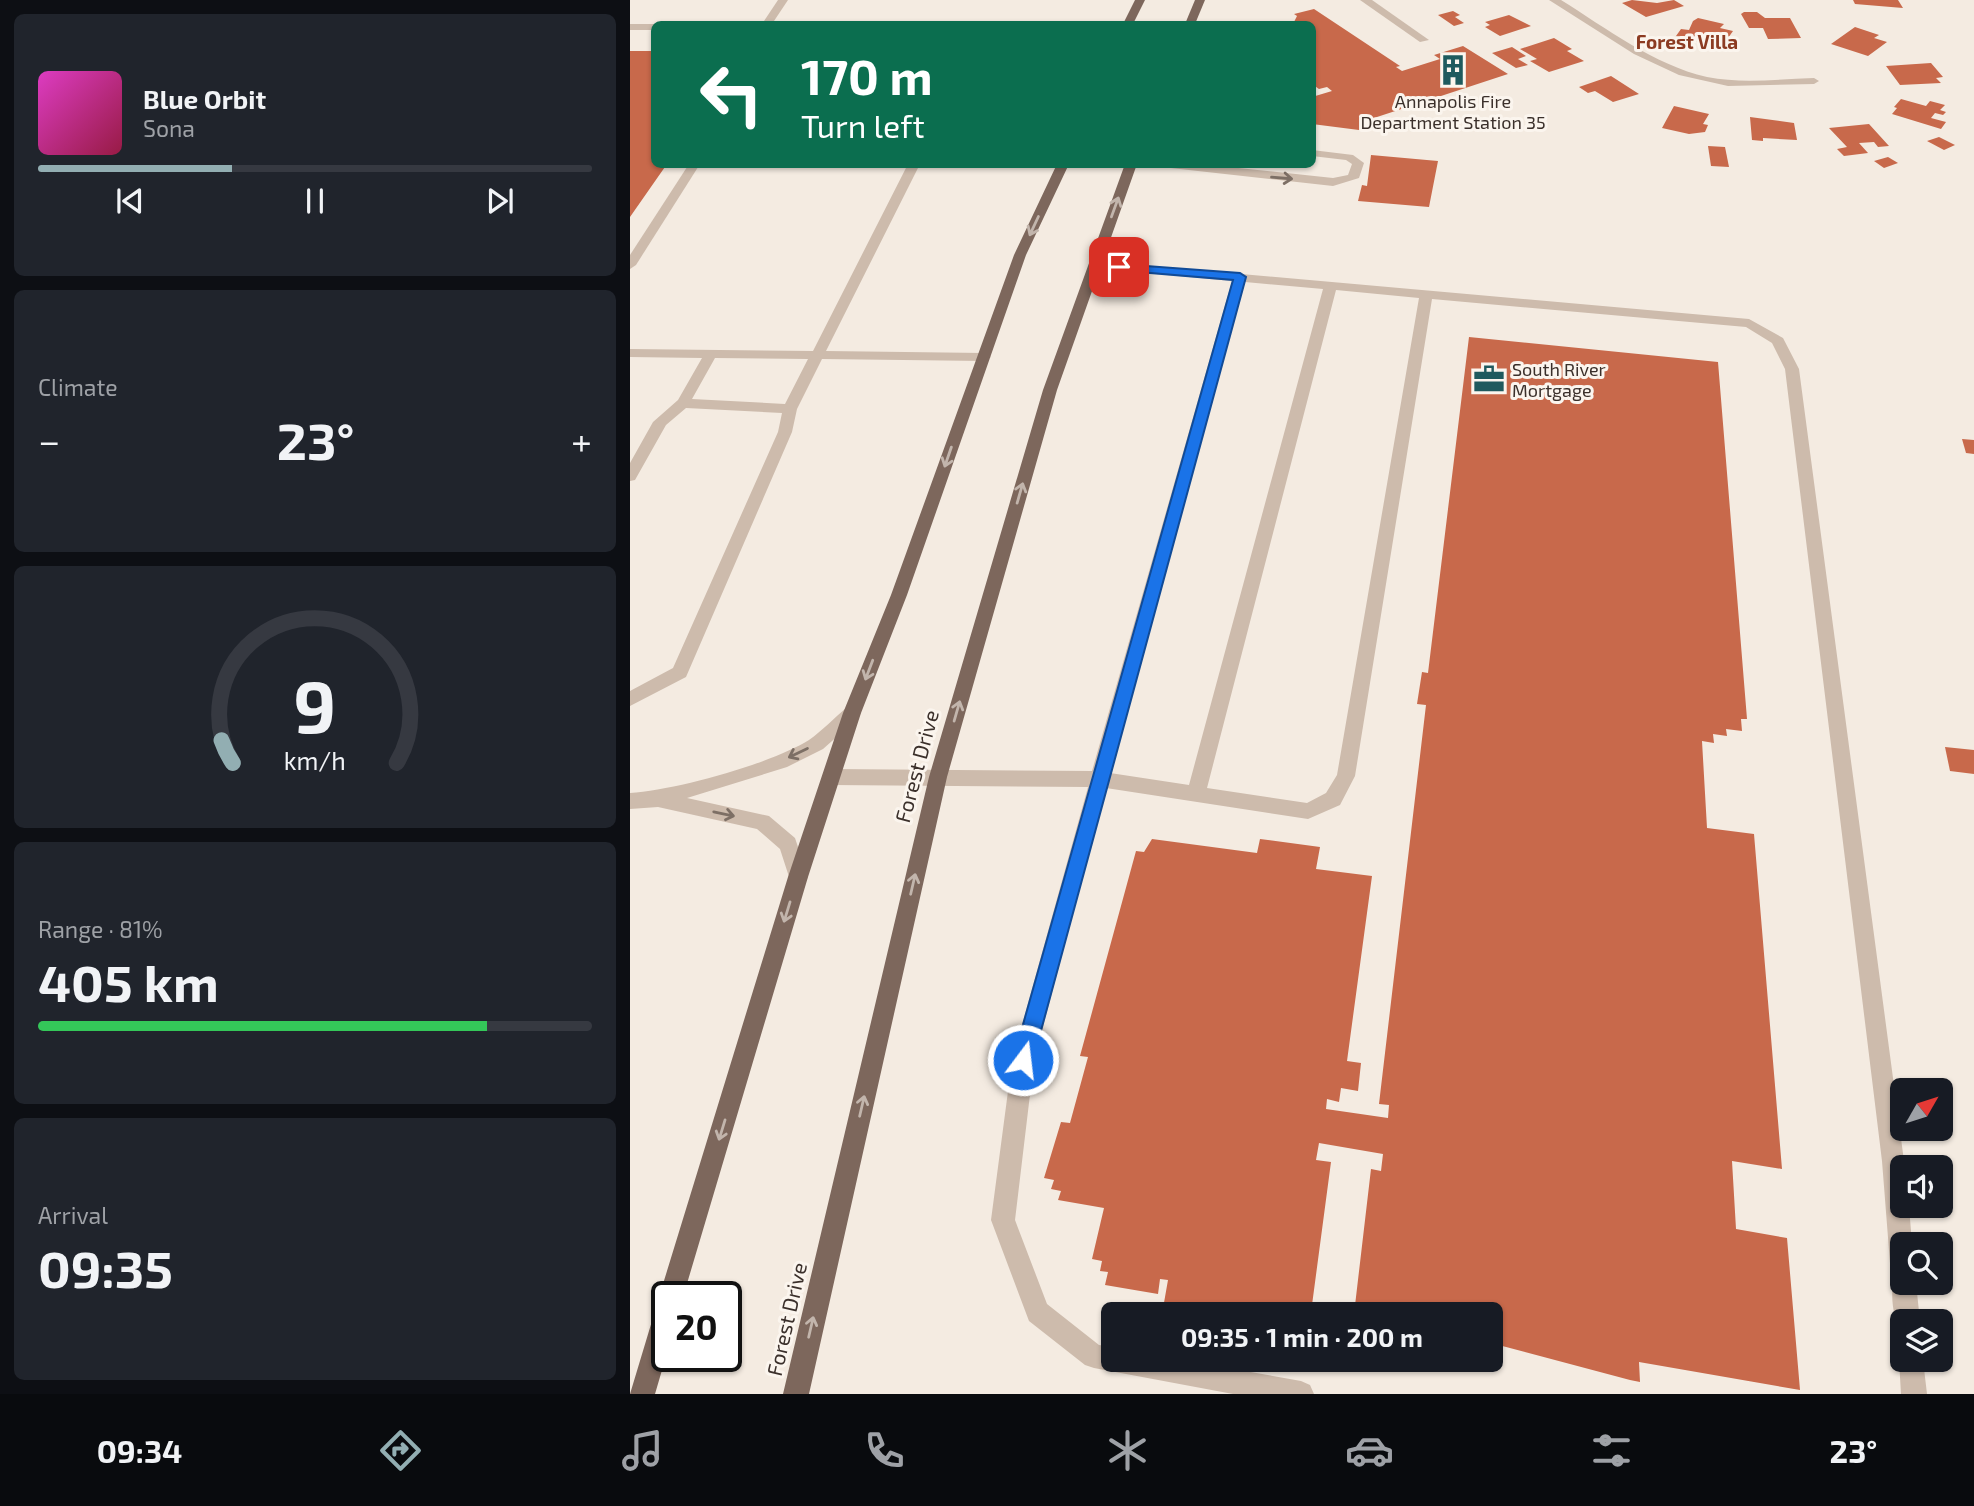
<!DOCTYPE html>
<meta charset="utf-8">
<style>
body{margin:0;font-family:"Exo 2",sans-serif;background:#20242c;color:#f1f3f6;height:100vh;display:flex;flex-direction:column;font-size:26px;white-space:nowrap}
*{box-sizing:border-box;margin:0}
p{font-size:23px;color:#9ea1a6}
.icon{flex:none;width:38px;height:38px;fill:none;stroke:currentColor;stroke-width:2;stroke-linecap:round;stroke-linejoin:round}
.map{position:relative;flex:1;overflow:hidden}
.drawer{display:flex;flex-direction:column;gap:14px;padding:14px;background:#0d0f14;width:630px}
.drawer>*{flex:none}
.hud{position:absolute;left:21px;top:21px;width:665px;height:147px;border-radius:10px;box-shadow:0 2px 5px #0004;background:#0b6e4f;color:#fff;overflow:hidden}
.needle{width:46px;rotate:51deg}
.fabs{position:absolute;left:1260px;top:1078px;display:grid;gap:14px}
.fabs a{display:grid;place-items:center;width:63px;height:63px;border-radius:10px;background:#171b24;box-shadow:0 2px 5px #0004;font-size:35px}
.speed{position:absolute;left:21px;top:1281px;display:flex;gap:14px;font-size:35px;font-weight:700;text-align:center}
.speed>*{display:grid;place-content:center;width:91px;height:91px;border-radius:50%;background:#171b24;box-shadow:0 2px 5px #0004;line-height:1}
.speed .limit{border:4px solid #111;border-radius:10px;background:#fff;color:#111}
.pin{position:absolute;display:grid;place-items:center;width:60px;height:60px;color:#fff;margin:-30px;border-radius:14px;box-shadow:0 4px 10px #0006}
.me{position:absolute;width:77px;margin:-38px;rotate:15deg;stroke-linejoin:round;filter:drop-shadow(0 0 5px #0008)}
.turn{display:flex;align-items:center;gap:24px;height:147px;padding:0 35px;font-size:32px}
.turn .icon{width:91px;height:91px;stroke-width:2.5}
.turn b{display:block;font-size:49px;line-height:60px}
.big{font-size:52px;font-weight:700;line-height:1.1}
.drawer .tile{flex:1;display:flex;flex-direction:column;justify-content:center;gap:10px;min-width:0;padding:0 24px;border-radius:10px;background:#20242c}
.drawer .dial{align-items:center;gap:0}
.dial svg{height:182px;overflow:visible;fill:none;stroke:#363941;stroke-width:7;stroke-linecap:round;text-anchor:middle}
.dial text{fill:#f1f3f6;stroke:none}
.song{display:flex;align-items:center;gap:21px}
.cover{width:84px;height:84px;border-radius:10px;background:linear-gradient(135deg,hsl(310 70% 55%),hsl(340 70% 35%))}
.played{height:7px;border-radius:4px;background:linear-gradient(90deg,#92aeb2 35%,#363941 35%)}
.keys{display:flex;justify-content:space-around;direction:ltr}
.heat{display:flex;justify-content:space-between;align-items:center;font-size:38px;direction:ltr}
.charge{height:10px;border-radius:5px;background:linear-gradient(90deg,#34c759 81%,#363941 0)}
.trip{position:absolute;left:471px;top:1302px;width:402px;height:70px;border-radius:10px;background:#171b24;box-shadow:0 2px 5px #0004;font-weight:700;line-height:70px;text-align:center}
.tabs{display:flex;height:112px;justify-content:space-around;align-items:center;background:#090b0e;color:#9ea1a6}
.tabs .icon{width:49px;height:49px}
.tabs .on{color:#92aeb2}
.tabs b{font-size:32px;color:#f1f3f6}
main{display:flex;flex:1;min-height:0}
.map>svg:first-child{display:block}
.building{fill:#c8694b}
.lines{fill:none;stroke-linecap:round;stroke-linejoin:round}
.lane{fill:#cdbbac;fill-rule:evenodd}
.street{fill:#cdbbac;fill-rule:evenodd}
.primary{fill:#7d675c;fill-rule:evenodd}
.oneway{stroke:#7d6f65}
.oneway2{stroke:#c2b5ac}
.route{fill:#1a73e8;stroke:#114b97;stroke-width:2}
.labels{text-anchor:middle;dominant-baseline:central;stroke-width:6;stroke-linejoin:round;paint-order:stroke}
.far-poi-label{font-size:18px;fill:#3b302b;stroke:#fbf5ee}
.far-neighbourhood-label{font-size:19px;font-weight:bold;fill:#8c3b22;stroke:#fbf5ee}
.street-label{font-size:21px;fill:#3b302b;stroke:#fbf5ee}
</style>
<main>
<section class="drawer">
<div class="tile">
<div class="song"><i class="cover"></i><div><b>Blue Orbit</b><p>Sona</p></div></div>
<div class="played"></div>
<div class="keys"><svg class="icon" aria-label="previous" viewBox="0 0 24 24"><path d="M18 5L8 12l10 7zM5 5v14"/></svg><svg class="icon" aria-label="pause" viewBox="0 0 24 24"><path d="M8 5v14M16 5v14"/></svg><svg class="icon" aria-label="next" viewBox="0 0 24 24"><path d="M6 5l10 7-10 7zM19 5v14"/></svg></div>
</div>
<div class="tile"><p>Climate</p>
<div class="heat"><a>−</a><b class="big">23°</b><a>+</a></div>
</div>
<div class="tile dial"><svg viewBox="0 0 100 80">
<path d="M14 69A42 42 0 1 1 86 69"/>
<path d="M14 69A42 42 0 0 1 9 59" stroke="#92aeb2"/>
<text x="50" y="56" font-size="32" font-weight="700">9</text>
<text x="50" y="72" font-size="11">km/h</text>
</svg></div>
<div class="tile"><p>Range · 81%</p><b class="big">405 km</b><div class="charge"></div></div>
<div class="tile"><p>Arrival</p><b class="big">09:35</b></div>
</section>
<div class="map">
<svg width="1344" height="1394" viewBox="0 0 1344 1394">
<rect width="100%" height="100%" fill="#f4ebe1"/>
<!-- building -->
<g class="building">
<path d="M1002,0L1027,3L1044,0L1054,6L1016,17L992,3Z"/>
<path d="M1223,0H1268L1273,8L1225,4Z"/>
<path d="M684,9L770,66L766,67L772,71L810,59L804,55L833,46L878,74L747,117L753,122L729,130L682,124V97L702,91L697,87L689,89L682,84V24H663L667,16L664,14Z"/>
<path d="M823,11L830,15L825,17L834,23L824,26L808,15Z"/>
<path d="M1114,12H1127L1135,18H1160L1171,38L1138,39L1133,28H1119L1111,14Z"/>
<path d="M879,15L901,26L870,36L855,27L860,25L855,22Z"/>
<path d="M1068,18L1094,24L1090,28L1103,31L1091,48L1046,36L1051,29L1059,30L1063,21Z"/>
<path d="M1225,27L1249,35L1244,38L1257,42L1238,56L1201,44Z"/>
<path d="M924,38L942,49L937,51L954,61L919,72L900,61L907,59L890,49Z"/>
<path d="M882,47L896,56L888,59L898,65L886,68L862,53Z"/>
<path d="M0,51H24V164H37L0,217Z"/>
<path d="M1301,63L1313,77L1306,78L1311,83L1270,85L1256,66Z"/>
<path d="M981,76L1009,94L983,102L965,91L958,93L949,87Z"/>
<path d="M1271,99L1296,106L1300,101L1315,105L1310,110L1316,112L1313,115L1305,113L1301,118L1316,122L1311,129L1262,114L1267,108L1264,107Z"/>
<path d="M1044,106L1079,114L1073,124L1078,125L1075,132L1059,134L1032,128Z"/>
<path d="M1120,117L1164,123L1167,140L1133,138V141L1122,140Z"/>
<path d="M1239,124L1259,146L1248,147L1244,142L1229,143L1238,153L1214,156L1207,149L1217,147L1199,128Z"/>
<path d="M1309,137L1325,145L1314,150L1297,141Z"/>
<path d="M1078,146L1095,147L1099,167L1081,166Z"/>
<path d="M741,155L808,161L799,207L728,201L732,185L737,186Z"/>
<path d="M1258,157L1268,163L1254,168L1244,161Z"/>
<path d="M839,337L1088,362L1117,719H1111L1112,731L1096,729L1097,736L1083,734L1084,743L1072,741L1077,828L1124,834L1152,1169L1102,1161L1106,1229L1157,1238L1170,1390L1009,1362L1010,1382L1000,1380L861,1343V1314H724L741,1169L751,1171L753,1154L689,1143L686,1160L701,1162L682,1305L669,1302L667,1314L611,1305L609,1314H532L538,1280L530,1279L528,1294L475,1285L478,1272L470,1271L472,1261L462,1259L474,1208L428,1200L431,1191L421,1189L424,1180L414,1178L431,1122L440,1123L458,1057L450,1056L506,851L514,852L522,839L627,853L630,839L690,847L686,869L742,876L717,1061L731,1063L728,1091L711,1088L709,1102L697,1099L696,1109L758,1118L759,1105L749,1104L796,705L787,704L792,672L798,673Z"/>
<path d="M1332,439L1344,440V454L1336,453Z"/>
<path d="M1315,747L1344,750V774L1320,771Z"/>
</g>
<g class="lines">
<!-- lane -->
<g class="lane">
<path d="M148,0H158L142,24H132Z"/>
<path d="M730,0H742L799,40L790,42Z"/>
<path d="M0,24H26L24,30H0Z"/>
<path d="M682,150L723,155L734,163L729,178L703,186L532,167L527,164H570L703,178L718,175L722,164L716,160L682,156Z"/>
<path d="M59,164H70L6,265L0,269V255Z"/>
<path d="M278,164H290L196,351L354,353L361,357L354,361L192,359L167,409L162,432L56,677L0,706V691L43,668L148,432L152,413L56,408L36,425L5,480L0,481V463L23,422L48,400L72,358L0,357V349L183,351ZM85,358L178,359L155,404L62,399Z"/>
<path d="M465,261L1119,319L1153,338L1169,369L1274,1161L1272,1206H1279L1282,1244H1272V1283H1286L1290,1321H1272V1331C1262,1320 1258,1284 1268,1273L1264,1271L1260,1263L1252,1161L1155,369L1142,343L1116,327L802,299L725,776L710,805L678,819L476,788L404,1061L385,1220L417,1304L469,1345L483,1347V1360H553L671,1381L680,1385L684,1394H603L464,1368L455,1365L399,1321L361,1220L382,1061L458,787L201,785L194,782L192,777L194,772L201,769L462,771L602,281L461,268L459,265ZM615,282L693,289L559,785L480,773ZM706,290L789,298L707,775L696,793L677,803L577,788Z"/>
<path d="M1272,1351V1360H1293L1297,1394H1271L1269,1360Z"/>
</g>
<!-- street -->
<g class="street">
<path d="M919,0H931C976,28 1024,65 1077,77C1112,84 1149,79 1184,78L1189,81L1184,84L1098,86L1049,75L1004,54Z"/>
<path d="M222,706L228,708L231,713L228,718L193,749L157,767L57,798L139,816L165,838L178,877L175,883L168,886L161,883L150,849L127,829L28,807L0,809V793C46,790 140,764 179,740C192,731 204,718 216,708Z"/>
</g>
<!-- primary -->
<g class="primary">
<path d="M505,0H515L503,24H493Z"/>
<path d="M565,0H575L565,24H555Z"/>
<path d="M427,164H439L396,255L277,595L231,713L178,877L53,1297H37V1353L25,1394H0L25,1311L31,1301L29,1297L158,877L213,713L261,595L384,255Z"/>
<path d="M495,164H507L427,390L317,777L179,1394H153L299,777L413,390Z"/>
</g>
</g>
<!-- one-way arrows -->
<defs><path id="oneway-shaft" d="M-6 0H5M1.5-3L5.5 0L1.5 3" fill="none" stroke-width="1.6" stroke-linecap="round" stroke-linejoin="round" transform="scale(1.75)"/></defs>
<g class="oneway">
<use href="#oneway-shaft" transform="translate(652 178) rotate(5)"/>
<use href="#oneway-shaft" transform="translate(168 753) rotate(154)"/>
<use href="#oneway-shaft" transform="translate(94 814) rotate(12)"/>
</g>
<g class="oneway2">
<use href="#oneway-shaft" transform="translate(485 207) rotate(-70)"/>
<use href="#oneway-shaft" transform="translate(404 226) rotate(115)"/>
<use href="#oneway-shaft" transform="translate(318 457) rotate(109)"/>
<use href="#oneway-shaft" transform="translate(390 493) rotate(-74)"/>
<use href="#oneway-shaft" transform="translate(239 670) rotate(111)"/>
<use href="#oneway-shaft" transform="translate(327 711) rotate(-74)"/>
<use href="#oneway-shaft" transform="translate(283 884) rotate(-77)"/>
<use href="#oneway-shaft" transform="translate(157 912) rotate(107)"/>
<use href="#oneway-shaft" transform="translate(232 1106) rotate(-77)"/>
<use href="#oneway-shaft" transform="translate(92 1130) rotate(107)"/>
<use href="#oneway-shaft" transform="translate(181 1327) rotate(-77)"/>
</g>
<!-- route -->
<path class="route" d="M489,264L610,273L616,277L403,1060L400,1067L393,1070L386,1067L383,1060L603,280L485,270L483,267Z"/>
<!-- icons -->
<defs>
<symbol id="building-bare" viewBox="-9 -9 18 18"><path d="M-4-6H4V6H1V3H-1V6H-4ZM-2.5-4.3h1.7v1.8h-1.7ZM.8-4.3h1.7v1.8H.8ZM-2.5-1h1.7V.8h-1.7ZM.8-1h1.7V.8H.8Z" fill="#1f5a5e" stroke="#fbf5ee" stroke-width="2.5" paint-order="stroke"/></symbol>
<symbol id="office-bare" viewBox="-9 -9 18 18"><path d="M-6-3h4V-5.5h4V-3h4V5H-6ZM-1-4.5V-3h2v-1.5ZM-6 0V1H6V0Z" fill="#1f5a5e" stroke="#fbf5ee" stroke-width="2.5" paint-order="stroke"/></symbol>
</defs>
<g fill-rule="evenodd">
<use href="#building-bare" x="801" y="48" width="44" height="44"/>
<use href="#office-bare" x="837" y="357" width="44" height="44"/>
</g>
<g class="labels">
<!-- far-poi labels -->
<g class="far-poi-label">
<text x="823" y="101">Annapolis Fire<tspan x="823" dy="21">Department Station 35</tspan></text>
<text x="882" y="369" text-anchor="start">South River<tspan x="882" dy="21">Mortgage</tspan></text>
</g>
<!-- far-neighbourhood labels -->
<g class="far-neighbourhood-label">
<text x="1057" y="41">Forest Villa</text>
</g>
<!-- street labels -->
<g class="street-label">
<text transform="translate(286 766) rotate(-75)">Forest Drive</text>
<text transform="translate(156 1319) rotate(-77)">Forest Drive</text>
</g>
</g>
</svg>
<div class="fabs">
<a><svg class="needle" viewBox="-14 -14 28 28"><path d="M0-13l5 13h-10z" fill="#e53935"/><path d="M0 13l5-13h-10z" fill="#9ea1a6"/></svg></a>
<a><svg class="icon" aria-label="sound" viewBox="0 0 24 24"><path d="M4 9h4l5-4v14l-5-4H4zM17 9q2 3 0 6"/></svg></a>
<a><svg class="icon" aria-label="search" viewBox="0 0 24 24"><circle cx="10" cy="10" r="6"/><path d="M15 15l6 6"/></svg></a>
<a><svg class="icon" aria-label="layers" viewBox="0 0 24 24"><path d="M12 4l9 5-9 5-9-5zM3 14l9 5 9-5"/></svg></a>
</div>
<div class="speed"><div class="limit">20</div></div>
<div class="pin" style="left:489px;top:267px;background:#d93025"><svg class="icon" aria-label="arrive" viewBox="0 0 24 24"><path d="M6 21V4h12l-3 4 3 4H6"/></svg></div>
<svg class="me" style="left:393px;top:1060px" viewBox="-20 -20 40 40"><circle r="17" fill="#1a73e8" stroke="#fff" stroke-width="3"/><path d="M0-11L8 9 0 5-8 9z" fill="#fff"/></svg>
<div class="trip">09:35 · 1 min · 200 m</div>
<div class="hud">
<div class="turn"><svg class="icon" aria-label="left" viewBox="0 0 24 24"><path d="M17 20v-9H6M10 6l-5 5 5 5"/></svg><div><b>170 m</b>Turn left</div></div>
</div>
</div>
</main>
<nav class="tabs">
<b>09:34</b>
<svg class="icon on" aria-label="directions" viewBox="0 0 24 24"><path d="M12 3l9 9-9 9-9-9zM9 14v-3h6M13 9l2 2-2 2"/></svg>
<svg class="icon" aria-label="music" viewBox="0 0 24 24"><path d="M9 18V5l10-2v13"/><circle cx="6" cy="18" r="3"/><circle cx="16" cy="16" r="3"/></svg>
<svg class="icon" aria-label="phone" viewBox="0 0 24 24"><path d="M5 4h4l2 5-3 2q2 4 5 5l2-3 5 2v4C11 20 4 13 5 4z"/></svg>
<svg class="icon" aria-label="climate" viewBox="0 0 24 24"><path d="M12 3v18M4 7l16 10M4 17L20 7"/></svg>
<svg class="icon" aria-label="car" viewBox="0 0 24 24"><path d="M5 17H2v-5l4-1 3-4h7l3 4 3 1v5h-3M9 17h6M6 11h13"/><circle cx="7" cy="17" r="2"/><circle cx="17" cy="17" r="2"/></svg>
<svg class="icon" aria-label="filters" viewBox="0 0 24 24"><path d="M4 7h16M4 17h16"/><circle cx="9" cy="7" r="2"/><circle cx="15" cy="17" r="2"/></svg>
<b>23°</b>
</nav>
